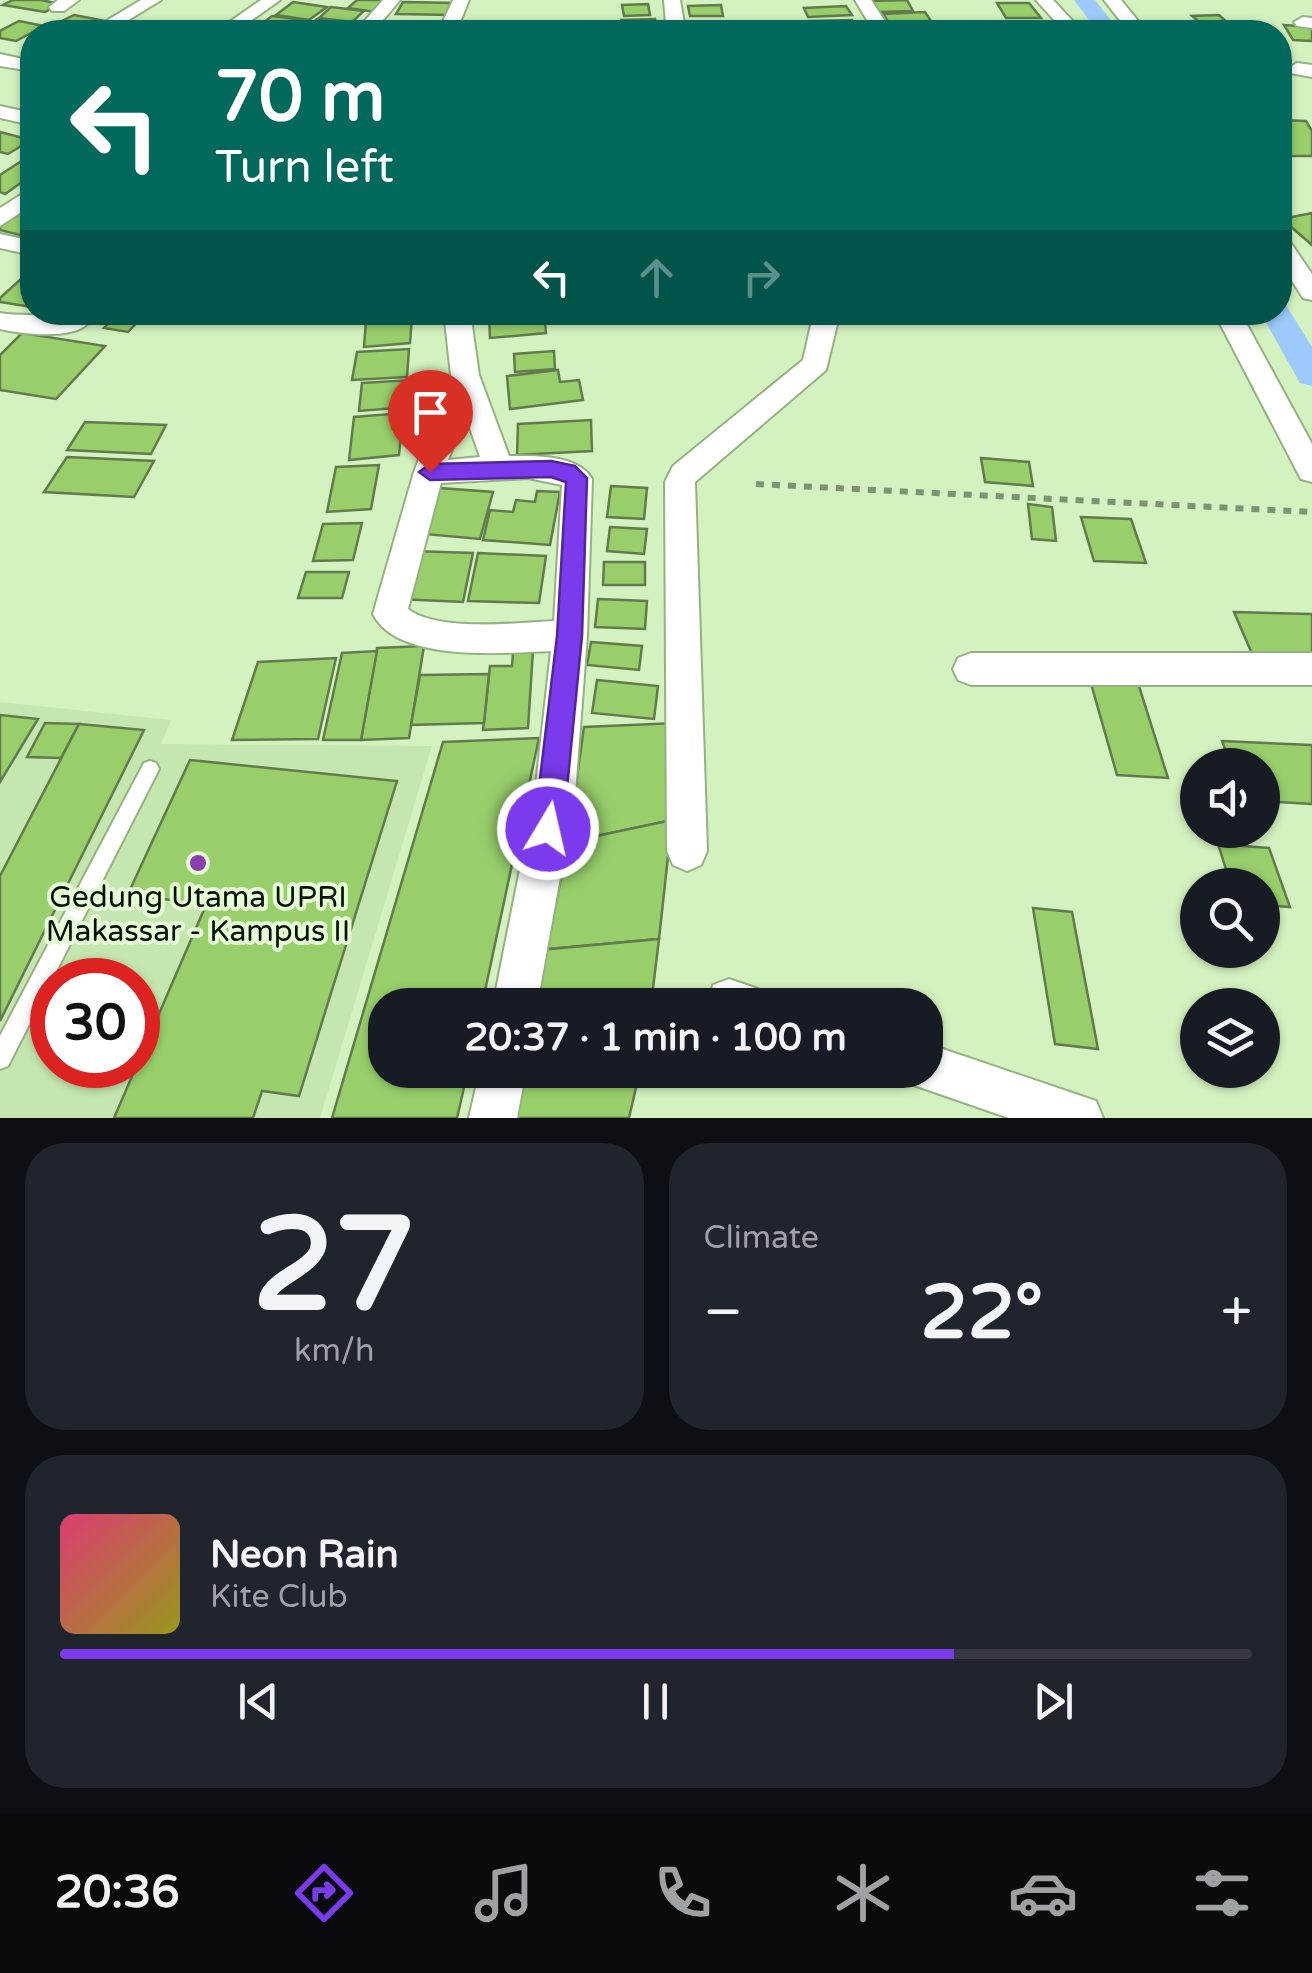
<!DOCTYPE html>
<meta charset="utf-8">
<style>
body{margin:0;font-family:"Varela Round",sans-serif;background:#20242c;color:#f1f3f6;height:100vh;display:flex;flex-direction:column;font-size:38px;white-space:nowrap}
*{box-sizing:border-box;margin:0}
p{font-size:32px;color:#9ea1a6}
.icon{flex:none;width:55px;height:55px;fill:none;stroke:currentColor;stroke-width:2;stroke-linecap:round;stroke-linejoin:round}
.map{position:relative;height:1118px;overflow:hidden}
.sheet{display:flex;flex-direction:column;gap:25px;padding:25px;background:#0d0f14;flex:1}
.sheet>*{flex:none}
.guide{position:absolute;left:20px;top:20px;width:1272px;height:305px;border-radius:40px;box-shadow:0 2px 8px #0004;background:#00695c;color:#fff;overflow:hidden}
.buttons{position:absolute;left:1180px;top:748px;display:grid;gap:20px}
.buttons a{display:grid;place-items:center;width:100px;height:100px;border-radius:50%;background:#171b24;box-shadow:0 2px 8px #0004;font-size:50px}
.speed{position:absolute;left:30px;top:958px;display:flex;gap:20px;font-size:50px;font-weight:700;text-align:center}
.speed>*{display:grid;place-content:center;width:130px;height:130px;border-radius:50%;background:#171b24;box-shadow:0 2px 8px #0004;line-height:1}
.speed .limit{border:15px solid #d22;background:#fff;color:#111}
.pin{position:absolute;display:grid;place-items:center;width:85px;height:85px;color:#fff;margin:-102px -42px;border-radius:50% 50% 50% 0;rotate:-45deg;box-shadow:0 0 10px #0007}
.pin .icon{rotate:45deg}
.me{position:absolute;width:110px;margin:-55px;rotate:9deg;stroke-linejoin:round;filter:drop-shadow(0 0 8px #0008)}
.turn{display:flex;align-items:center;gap:35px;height:210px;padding:0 30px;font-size:45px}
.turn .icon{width:130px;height:130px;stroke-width:2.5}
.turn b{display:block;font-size:70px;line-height:85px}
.lanes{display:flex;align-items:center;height:95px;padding:0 30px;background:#0003;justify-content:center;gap:50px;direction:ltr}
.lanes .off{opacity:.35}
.big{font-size:75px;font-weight:700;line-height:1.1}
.sheet .tile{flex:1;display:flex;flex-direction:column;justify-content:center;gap:15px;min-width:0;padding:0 35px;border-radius:40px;background:#20242c}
.sheet .dial{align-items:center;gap:0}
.dial b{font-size:130px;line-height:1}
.song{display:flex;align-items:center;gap:30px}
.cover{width:120px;height:120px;border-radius:15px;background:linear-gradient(135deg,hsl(340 70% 55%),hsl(60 70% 35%))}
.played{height:10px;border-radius:5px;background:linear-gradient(90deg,#7c3aed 75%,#363941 75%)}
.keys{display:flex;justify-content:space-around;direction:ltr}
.heat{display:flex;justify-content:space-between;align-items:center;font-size:55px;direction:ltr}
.sheet .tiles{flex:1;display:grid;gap:25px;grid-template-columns:1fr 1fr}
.tile:last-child{grid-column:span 2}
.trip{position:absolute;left:368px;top:988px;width:575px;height:100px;border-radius:40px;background:#171b24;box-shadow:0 2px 8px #0004;font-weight:700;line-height:100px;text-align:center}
.tabs{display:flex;height:160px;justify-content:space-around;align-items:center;background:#090b0e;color:#9ea1a6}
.tabs .icon{width:70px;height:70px}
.tabs .on{color:#7c3aed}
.tabs b{font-size:45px;color:#f1f3f6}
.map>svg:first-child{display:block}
.built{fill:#c5e6ae;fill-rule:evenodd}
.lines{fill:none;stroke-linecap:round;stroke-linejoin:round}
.canal{fill:#9dc9fc;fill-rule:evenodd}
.building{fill:#98cf6b;stroke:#627b4e;stroke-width:2.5}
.lane-casing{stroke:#96b181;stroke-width:4}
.street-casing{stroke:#96b181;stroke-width:4}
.path{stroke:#7e9370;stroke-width:6;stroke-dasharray:8 8;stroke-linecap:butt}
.lane{fill:#fff;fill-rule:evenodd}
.street{fill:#fff;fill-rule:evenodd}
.route{fill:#7c3aed;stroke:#51269a;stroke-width:2.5}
.poi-dot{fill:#8a3eaf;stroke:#e5fdd4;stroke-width:4}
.labels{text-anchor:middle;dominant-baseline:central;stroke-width:8;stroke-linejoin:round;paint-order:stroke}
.near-poi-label{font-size:30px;fill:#071002;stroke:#e5fdd4}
</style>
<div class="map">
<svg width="1312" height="1118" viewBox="0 0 1312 1118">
<rect width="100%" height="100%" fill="#d4f2bf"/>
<!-- built -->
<path class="built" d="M0,702L171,720L161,744L432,746L320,1118H0ZM52,980H138V1065H52Z"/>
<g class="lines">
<!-- canal -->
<g class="canal">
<path d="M1074,0H1095L1120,32H1098Z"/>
<path d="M1280,303L1286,305L1312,347V386L1300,383L1260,312H1280Z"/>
</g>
</g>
<!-- building -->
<g class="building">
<path d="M13,0H41L60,4L45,12L3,5Z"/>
<path d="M357,0H387L375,12L348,8Z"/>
<path d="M907,0L913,11L877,12L872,1Z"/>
<path d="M293,2L327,7L309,20L276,15Z"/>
<path d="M403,2L458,3L453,15L396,14Z"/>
<path d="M997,3H1029L1041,18H1006Z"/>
<path d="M648,4L650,15L624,16L622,5Z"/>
<path d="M721,5L723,16H690L688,6Z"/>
<path d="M846,6L852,15L808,17L804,8Z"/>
<path d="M331,7L364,11L352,22L319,18Z"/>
<path d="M925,12L933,24L891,26L883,14Z"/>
<path d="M74,15L111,22L99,29L62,21Z"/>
<path d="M1219,15L1231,26H1204L1192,16Z"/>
<path d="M272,16L304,20L295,27L263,23Z"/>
<path d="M317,19L350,24L340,32L302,31Z"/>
<path d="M655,19L657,27L621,28V20Z"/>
<path d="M852,20L855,27L813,28L810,21Z"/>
<path d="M19,21L44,26L16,41L0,38V31Z"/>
<path d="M1284,25L1312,27V41L1293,40Z"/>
<path d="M1280,120L1306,121L1312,131V156H1280Z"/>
<path d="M0,132L31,140L8,154L0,152Z"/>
<path d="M23,160L32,162V175L5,194L0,192V175Z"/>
<path d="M32,203V238L0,230V226Z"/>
<path d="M1312,213V245L1282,219Z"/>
<path d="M32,269V307L0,302V298Z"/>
<path d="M119,312H147L128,332L104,328Z"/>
<path d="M544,312L546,333L490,338L489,316Z"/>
<path d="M412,317L410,343L364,347L366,321Z"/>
<path d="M22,333L105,346L56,399L0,390V355Z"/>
<path d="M409,349L407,377L352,380L357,352Z"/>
<path d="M554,351L555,369L515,372L514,354Z"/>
<path d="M558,370L560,382L579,380L583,400L510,409L507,376Z"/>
<path d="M412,380L409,407L359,411L362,383Z"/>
<path d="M403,413L399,455L349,460L354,417Z"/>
<path d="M591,420L592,451L517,455L518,424Z"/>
<path d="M85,422L166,425L151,454L67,450Z"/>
<path d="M67,457L154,461L134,497L44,492Z"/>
<path d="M981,458L1029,462L1033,486L985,482Z"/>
<path d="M379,465L371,509L327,512L336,467Z"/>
<path d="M611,486L647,488L644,519L607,517Z"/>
<path d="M440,488L493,492L480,539L424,534Z"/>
<path d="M537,491L560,492L550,545L483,540L490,510L513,512L516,500L535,502Z"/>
<path d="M1028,504L1052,507L1056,541L1032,539Z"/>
<path d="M1081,517L1131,519L1146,563L1094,561Z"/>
<path d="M362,523L353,560L313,561L323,524Z"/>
<path d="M610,527L647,529L644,554L607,551Z"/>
<path d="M412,551L473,553L463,602L399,599Z"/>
<path d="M478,553L546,556L539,603L468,601Z"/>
<path d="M604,562H645V585H603Z"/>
<path d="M306,572H349L342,598H298Z"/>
<path d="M598,599L647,601L645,629L595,627Z"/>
<path d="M1234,612L1312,614V664L1256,663Z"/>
<path d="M591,642L642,646L639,670L587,665Z"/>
<path d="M424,646L409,738L361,740L377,648Z"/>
<path d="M533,650L528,728L483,730L490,666H512L513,652Z"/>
<path d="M377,651L361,740H323L342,653Z"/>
<path d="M336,658L318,739L232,740L258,662Z"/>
<path d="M489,674L484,723L411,725L420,675Z"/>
<path d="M597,680L658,686L654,719L592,713Z"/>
<path d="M1090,680L1138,683L1168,778L1117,775Z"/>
<path d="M0,715L38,719L0,782Z"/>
<path d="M45,723L79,724L61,758L27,757Z"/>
<path d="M676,723L672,820L568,842L584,727Z"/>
<path d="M79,724L144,730L0,1021V876Z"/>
<path d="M539,738L482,1005H385V1070H468L457,1118H332L443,742Z"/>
<path d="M1222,741L1312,745V804L1262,801V765H1231Z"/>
<path d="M190,760L397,781L299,1096L262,1091L253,1118H114L206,905L128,894Z"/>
<path d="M672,820L659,939L547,949L568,842Z"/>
<path d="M1218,844L1269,848L1290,907L1262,905V885H1231Z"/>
<path d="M1033,908L1072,912L1098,1049L1055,1044Z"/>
<path d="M659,939L651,1005H531L540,950Z"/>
<path d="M521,1070H640L629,1118H512Z"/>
</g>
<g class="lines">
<defs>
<path id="lane" d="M150,761L156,763L159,769L156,775L8,1066L0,1069V1036L144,763Z"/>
<g id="street">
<path d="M58,0H79L64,11H52L49,7Z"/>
<path d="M141,0H161L109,32H88Z"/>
<path d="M261,0H280L235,32H215Z"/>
<path d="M383,0H400L373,32H355Z"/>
<path d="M453,0H469L456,32H438Z"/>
<path d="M664,0H680L684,23L691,32H673L666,24Z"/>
<path d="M855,0H871L892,32H874Z"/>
<path d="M1036,0H1053L1083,32H1065Z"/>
<path d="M1104,0H1121L1147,32H1129Z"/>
<path d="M1303,17L1312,18V28L1297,26L1294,22Z"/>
<path d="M0,54L32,61V71L0,66Z"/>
<path d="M1297,63L1312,65V77L1290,73L1288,69Z"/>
<path d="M0,106L32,113V125L0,118Z"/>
<path d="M32,188V205L0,226V208Z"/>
<path d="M0,234L32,241V255L0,248Z"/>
<path d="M1280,237L1288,239L1312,274V300L1303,298L1280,262Z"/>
<path d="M444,312H470L479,375L509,456C534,456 578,454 592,479L587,636L575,794L537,1005H493L535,794L551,651C505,653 397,663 373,614L414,472L451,375ZM465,414L480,457L448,460ZM528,478L562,485L554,621C516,623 438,632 408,609L441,483Z"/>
<path d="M814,312H840L826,370L695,482L707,851L701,865L687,871L673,865L667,851L665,482L673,466L803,360Z"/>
<path d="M1214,312H1240L1312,444V482L1301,479Z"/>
<path d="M0,313C22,318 77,310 88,323C74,340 20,334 0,329Z"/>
<path d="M971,653H1312V685H971L958,680L953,669L958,658Z"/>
<path d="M729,979L758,989L764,1005H708L713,985Z"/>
<path d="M925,1043L1096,1101L1103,1118H1009L908,1083L903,1070H925Z"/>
<path d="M480,1070H526L517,1118H469Z"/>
</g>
</defs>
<!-- lane casing -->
<use href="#lane" class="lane-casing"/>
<!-- street casing -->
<use href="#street" class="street-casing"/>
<!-- path -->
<path class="path" d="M756,484L1312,512"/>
<!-- lane -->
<use href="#lane" class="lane"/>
<!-- street -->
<use href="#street" class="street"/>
</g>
<!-- route -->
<path class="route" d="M551,461L575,466L587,478L582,636L563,829L558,839L548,843L539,839L534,829L557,636L566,482L551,477L430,480L419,472L430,464Z"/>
<!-- markers -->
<circle class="poi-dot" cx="198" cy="863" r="10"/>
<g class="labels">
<!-- near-poi labels -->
<g class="near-poi-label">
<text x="198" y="897">Gedung Utama UPRI<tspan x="198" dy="34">Makassar - Kampus II</tspan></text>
</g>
</g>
</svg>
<div class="buttons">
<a><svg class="icon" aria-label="sound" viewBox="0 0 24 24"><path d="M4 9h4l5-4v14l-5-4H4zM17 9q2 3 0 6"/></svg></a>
<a><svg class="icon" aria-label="search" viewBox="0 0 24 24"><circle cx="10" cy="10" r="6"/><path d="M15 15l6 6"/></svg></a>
<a><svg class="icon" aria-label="layers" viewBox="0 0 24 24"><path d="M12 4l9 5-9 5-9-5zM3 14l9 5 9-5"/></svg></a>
</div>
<div class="speed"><div class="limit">30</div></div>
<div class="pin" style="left:430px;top:472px;background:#d93025"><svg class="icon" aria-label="arrive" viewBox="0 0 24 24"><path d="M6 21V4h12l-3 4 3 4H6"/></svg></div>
<svg class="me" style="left:548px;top:829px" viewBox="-20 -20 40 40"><circle r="17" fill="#7c3aed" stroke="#fff" stroke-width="3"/><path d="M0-11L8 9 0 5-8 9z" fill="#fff"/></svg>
<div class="trip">20:37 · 1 min · 100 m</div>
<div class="guide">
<div class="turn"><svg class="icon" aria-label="left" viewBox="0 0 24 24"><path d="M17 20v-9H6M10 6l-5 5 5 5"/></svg><div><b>70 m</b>Turn left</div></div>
<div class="lanes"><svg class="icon" aria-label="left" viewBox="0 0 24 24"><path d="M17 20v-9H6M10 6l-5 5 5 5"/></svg><svg class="icon off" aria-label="ahead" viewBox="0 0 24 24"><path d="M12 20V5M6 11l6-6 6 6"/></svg><svg class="icon off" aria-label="right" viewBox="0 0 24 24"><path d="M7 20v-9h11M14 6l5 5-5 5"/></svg></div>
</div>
</div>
<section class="sheet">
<div class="tiles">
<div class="tile dial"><b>27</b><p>km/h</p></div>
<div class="tile"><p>Climate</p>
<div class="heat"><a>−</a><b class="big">22°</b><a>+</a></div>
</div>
<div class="tile">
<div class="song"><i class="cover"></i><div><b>Neon Rain</b><p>Kite Club</p></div></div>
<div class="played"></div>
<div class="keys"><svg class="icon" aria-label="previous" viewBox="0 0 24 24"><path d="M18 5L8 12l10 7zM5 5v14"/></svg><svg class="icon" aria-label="pause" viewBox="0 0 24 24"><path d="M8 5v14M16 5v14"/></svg><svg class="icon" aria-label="next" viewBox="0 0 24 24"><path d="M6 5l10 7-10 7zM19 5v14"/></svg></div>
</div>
</div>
</section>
<nav class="tabs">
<b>20:36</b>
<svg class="icon on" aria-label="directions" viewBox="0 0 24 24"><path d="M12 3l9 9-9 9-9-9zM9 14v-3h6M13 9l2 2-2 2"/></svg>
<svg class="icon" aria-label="music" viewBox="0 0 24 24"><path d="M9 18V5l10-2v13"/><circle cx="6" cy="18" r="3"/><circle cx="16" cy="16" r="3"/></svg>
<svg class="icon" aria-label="phone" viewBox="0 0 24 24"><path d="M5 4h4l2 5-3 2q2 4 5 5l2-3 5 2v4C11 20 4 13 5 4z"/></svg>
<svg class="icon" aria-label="climate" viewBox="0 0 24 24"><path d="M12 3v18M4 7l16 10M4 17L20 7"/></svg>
<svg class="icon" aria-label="car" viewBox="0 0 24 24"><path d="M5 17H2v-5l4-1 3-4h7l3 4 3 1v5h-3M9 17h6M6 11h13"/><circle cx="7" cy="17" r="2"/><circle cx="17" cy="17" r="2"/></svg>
<svg class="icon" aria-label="filters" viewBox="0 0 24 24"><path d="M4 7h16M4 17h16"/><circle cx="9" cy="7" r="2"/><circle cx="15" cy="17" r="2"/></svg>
</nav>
